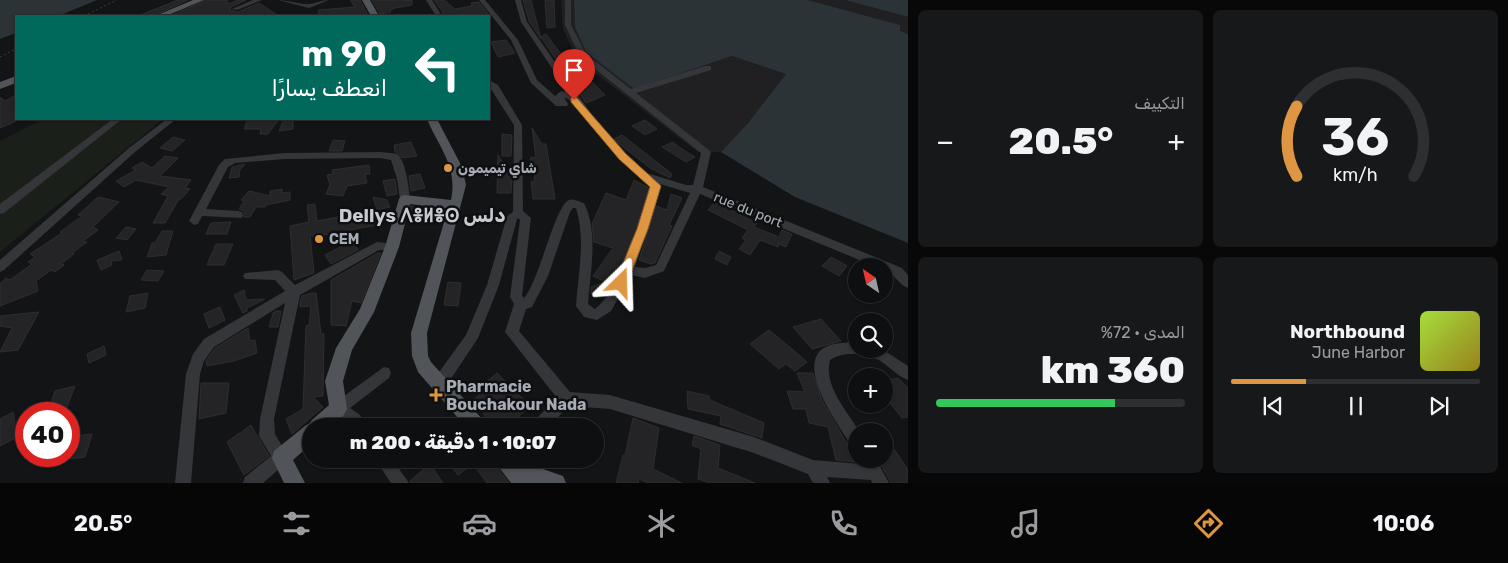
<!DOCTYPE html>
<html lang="ar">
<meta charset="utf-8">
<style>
body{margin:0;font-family:Rubik,Vazirmatn,"Noto Sans Tifinagh",sans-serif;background:#171819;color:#f1f3f6;direction:rtl;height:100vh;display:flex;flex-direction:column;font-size:19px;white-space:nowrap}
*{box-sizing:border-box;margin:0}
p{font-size:16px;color:#9b9c9f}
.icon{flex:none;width:28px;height:28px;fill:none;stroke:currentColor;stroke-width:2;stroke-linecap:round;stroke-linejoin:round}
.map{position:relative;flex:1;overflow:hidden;direction:ltr}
.details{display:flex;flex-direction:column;gap:10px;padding:10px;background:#080809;width:600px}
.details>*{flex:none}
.hud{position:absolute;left:15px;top:15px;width:475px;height:105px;border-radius:0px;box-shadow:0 1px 4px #0004,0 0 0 1px #2e2f30;direction:rtl;background:#00695c;color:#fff;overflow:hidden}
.needle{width:32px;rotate:326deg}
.controls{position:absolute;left:848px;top:258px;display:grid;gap:10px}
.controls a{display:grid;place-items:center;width:45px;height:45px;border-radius:50%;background:#0e0f10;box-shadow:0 1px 4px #0004,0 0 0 1px #2e2f30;font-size:25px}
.speed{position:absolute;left:15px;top:402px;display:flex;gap:10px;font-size:25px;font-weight:700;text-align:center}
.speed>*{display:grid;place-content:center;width:65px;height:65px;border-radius:50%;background:#0e0f10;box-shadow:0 1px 4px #0004,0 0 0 1px #2e2f30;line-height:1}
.speed .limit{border:8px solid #d22;background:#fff;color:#111}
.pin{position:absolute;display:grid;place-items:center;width:42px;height:42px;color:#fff;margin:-51px -21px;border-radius:50% 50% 50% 0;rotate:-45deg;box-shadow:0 0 5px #0007}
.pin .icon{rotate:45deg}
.me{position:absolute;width:55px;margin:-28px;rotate:22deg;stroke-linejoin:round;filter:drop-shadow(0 0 4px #0008)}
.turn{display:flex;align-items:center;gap:18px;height:105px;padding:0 20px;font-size:22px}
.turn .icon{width:65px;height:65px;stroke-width:2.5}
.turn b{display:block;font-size:35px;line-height:42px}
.big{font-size:38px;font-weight:800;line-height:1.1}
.details .tile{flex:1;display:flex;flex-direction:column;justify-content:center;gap:8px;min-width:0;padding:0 18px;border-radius:8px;background:#171819}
.details .dial{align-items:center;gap:0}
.dial svg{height:130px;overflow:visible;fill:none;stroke:#2e2f30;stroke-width:7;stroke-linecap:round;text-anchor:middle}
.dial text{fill:#f1f3f6;stroke:none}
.song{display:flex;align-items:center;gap:15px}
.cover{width:60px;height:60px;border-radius:8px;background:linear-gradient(135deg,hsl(80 70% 55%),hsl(50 70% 35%))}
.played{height:5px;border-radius:2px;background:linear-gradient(90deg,#df9642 30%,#2e2f30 30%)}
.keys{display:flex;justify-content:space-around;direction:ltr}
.heat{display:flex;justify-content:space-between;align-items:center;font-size:28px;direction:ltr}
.charge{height:8px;border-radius:4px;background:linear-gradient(90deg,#34c759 72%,#2e2f30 0)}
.details .tiles{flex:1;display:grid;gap:10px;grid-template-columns:repeat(2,1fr)}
.trip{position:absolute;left:302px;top:418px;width:302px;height:50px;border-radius:25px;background:#0e0f10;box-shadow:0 1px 4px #0004,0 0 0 1px #2e2f30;font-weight:800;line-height:50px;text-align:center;direction:rtl}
.tabs{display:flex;height:80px;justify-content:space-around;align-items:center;background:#060606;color:#9b9c9f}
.tabs .icon{width:35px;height:35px}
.tabs .selected{color:#df9642}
.tabs b{font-size:22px;color:#f1f3f6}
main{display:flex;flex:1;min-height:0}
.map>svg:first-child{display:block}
.built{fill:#202022}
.green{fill:#1a1f1a}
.water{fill:#2b3337}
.building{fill:#242426;stroke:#2e2e31}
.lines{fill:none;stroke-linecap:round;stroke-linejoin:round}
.path{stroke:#3b3d40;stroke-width:1;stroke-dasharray:2 2.5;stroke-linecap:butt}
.minor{fill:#353639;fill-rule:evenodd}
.major{fill:#515458;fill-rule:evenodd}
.route{fill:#df9642;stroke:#91622b}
.poi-dot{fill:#df9642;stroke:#0e0f10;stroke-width:2}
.labels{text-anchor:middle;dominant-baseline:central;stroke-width:5;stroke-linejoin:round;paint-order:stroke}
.poi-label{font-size:14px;font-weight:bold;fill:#a7acb4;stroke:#0e0f10;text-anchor:start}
.street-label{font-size:14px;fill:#a7acb4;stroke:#0e0f10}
.near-poi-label{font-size:16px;font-weight:bold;fill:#a7acb4;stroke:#0e0f10;text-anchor:start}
.district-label{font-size:19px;font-weight:bold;fill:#c7cbd0;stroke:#0e0f10}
</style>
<main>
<section class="details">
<div class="tiles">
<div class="tile dial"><svg viewBox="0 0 100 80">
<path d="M14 69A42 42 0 1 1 86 69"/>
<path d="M14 69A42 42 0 0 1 14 26" stroke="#df9642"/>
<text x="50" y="56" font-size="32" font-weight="700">36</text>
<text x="50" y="72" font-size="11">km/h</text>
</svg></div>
<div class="tile"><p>التكييف</p>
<div class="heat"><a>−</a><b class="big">20.5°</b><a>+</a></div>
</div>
<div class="tile">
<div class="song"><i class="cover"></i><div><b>Northbound</b><p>June Harbor</p></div></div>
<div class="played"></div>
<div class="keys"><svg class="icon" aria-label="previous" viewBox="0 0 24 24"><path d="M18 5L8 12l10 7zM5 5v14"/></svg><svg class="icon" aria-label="pause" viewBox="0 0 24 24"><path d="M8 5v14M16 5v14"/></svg><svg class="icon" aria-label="next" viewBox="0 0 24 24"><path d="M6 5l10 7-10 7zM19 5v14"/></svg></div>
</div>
<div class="tile"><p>المدى · 72%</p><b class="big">360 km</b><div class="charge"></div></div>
</div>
</section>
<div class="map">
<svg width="908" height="483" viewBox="0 0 908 483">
<rect width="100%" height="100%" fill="#131415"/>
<!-- built -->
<g class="built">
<path d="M561,0H574L575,27L634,89L732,56L786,74L748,123L721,152H698L577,59L563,29Z"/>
<path d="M808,0H845L908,17V34L899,31L900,25Z"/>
</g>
<!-- green -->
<path class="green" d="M43,119H163L0,252V141Z"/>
<!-- water -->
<g class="water">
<path d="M0,0H97L58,16H16V33L0,39Z"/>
<path d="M574,0H808L900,25V31L908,34V243L795,197L721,152L748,123L786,74L732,56L634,89L586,52L575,27Z"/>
<path d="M845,0H908V17Z"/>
</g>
<!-- building -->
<g class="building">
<path d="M178,0H188L153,16H138Z"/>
<path d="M206,0H227L228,4L238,0H246L231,7L230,10L238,12L259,3L279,16H170Z"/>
<path d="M350,0H360L368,15L319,16L318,10L355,7Z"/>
<path d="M372,0H412V5L395,8L390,10L391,12L380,14Z"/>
<path d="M434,0H444L455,9L472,6L471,3L479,2L490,16H444L442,11Z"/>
<path d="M523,0H531L541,39L529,21Z"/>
<path d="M545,0H554L555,27L547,28Z"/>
<path d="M546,34L561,54L566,60L557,61L541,37Z"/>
<path d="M506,40L515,53L498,57L491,42Z"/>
<path d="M588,78L605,95L586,103L570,80L576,79L577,81Z"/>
<path d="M16,95V121L0,128V97L5,101Z"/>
<path d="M248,119H279L268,134H260L261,129H244Z"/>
<path d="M284,119H293V129L279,131Z"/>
<path d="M645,120L657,129L645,135L632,126Z"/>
<path d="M532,128L542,144H546L555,199H533L531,182H534L536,166H530L531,157L536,158Z"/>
<path d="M502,134L512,135L511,156H502Z"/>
<path d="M622,135L672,174L670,178L650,168L618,143L614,139Z"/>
<path d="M173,137L185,140L172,151L160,148Z"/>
<path d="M333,140L345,141L342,151H329Z"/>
<path d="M411,142L417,156L402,158L395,152L394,145Z"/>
<path d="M673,142L679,147L695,157L686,162L662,147Z"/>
<path d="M498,155L507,169L508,177H512L511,193H497Z"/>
<path d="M165,156L178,158L160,176L191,180L185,188L190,189L181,199H179L165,223H153L168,196L161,194L169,187L136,180L124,187L116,181L136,170L132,168L142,162L152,168Z"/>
<path d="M245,164L240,170L239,177L229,178L232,167Z"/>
<path d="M369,165L370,174H365L367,183L347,186L343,196L326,194L330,185L327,175L333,174L332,170Z"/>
<path d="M420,174L425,188L411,191L409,176Z"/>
<path d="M395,179L397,194L387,196L383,181Z"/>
<path d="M634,180L649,188L634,234L620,271L604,294L594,297L591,293V287L605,282L593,276L613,248L594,242L592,224L606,193L626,200Z"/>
<path d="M282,189V193L290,192V200L266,205L265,207H256L250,217H244V211L239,209L244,201L241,200L249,191L270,196V191Z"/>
<path d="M671,194L682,198L669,225L672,226L655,263L651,264L639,260L656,206L667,210Z"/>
<path d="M98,197L119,202L93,227L98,230L83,241L87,242L72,253L74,254L61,264L64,265L55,272L51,270L36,281L38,291L0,306V284L6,278L10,280L32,264L28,262L35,257L30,254L62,233L60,232L82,216L78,215Z"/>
<path d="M373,197L387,200L390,207L377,210Z"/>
<path d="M715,202L757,223L754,227L779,237L782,230L792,234L786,247L779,244L778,247L760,240L750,255L739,249L746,240L742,238L748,230L708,210Z"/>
<path d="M315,204L317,221L373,210L377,225L313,237L310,234L314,273L294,280L290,226L309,222L307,205Z"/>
<path d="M411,206L433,209L437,220L430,218L427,224L412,221L415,215L409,214Z"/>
<path d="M231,222L227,234H206L211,223Z"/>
<path d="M126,227L136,229L127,240L116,238Z"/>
<path d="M162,231H173L166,255L147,257L152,243H155Z"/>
<path d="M352,241L358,250L331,264L325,255Z"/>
<path d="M216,244H233L224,265H207Z"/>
<path d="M119,251L122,260L111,261L112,265L101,270L97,260Z"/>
<path d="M719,251L731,257L727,265L715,259Z"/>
<path d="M378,253H381L361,303L352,301L346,326L331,325V280Z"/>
<path d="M831,257L847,266L839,276L822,266Z"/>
<path d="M147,270L164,271L158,281L141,280Z"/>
<path d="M448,282L461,283L458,306L444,305Z"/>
<path d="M244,290L246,300L265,299L247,308V311L243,313L234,295Z"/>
<path d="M148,293L145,308L126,312L130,296Z"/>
<path d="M312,293H316L321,334H324L323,396L313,397L323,407L292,434L286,419L303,409L306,326L309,325L311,306L300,307V302L302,296Z"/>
<path d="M220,307L225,320L209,328L204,314Z"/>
<path d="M276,311H281L278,327H269L273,313Z"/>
<path d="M39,312L18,350L0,352L12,328L0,326V316Z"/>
<path d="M821,319L841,341L812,349L793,327Z"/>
<path d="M248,328L250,341L255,340L257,353L234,361L207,366L206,361L215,348Z"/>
<path d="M769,330L792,349L807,362L795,371L786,364L779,369L750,344Z"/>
<path d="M104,346L106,355L89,363L87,354Z"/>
<path d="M497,373L530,406L517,418L525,426H494L472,401L489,387L485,383Z"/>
<path d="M797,373H813L822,400L847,444L856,450L858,462L836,460L828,427L809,423L806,409H793L787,391L805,392Z"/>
<path d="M898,378L908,388V417L902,418L887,399H884V381Z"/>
<path d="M201,383H229L226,413L199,419Z"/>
<path d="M75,386L65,412L47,414L55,391Z"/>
<path d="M687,391L709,396L710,400L764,423L762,438L720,424L721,416L688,409Z"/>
<path d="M13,412L16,429L14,439L0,446V419Z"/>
<path d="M633,418L659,428L653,469L682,483H648L639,479L638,483H616L623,455L625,456Z"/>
<path d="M251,425L269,456L244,475L227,442Z"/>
<path d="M92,434L85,457L69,459L76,436Z"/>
<path d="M694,436L720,445L718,468L755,483H710L698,479L701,449L692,445Z"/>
<path d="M894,449L908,470V483H891L878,459H884V451Z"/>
<path d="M460,459H491L509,483H487L473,464L458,475L451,466Z"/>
<path d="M430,464L443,483H411L410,481Z"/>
</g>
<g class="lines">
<!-- path -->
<g class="path">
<path d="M84,16L117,0"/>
<path d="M0,57L16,49"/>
</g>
<!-- minor -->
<g class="minor">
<path d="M253,0H262L237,10L232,9Z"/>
<path d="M278,0C287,0 301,5 310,4C317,3 322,0 329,0L309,8Z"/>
<path d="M426,0H432L442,16H436Z"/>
<path d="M479,0H485L518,40L537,80L555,96L561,91L568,92L521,22L515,0H521L527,22L590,112L625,155L647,173L686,185H693L701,153L580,57L565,25V0H571V25L586,54L631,89L705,66H711V70L636,93L709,150L711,152L703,187L902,268L908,275V288C899,285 896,275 884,270V266H874L700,194L664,271L645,278L631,275L611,311L597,320L584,317L576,306C578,274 586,240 576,208H573L570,212L548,276L532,307L526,309L519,331L570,392L610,395L754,437L813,460L861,464L859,459H876L889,483H872L871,480L827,477L830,483H813L808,474L754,453L610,409L569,406L549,426H532L534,421L557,398L505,332L514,304L510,297L520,220L518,218L517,219L499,285L478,338L444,389L439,391L434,389L432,384L434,379L466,335L487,285L507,216L513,212L514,125L489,86V80L498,85L522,125L523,211L531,218L522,296L524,298C539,282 555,205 569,200C573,198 580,202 584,203C599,233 590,273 588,304L595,309C624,286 639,222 651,187L619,159L575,103L564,97L568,104L567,106H556L531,83L511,40ZM660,184L690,193L656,265L645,268L635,267L661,186Z"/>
<path d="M113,119H122L4,213L0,214V204Z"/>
<path d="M167,119H176L135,152L4,270L0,272V260L129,148Z"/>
<path d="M380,152C385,153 396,152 399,156C406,164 409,188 410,199L409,202H401L400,199L397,179L391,160L380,158L285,159L235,163L228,167L206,209L238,211L242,212L243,215L242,218L202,216L198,224L194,225L189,221L219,165L225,159L285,153Z"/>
<path d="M377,242L396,244L398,247L396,250H379L300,295L274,419L275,434L289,458L286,463L263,483H243L245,477L271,456L259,436L260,419L285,303L214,347L204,361L200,374L191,483H175L186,374L193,354L204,339L285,291L275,280L245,279L243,276L245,273L278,270L282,272L295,285Z"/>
<path d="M856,342V349H882L908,366V380C897,376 889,366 879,360C864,353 843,351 830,360C823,385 847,411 859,431H856V448L851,445C839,426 801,374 819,352C828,342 844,343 856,342Z"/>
<path d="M384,367L389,368L391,373L389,378L350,408L360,415L367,426C354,426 337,423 331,409L333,404Z"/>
<path d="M375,459H392L409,483H391Z"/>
<path d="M514,459H534L531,464L514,477L508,475L506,469L508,463Z"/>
</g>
<!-- major -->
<g class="major">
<path d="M193,0H204L166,16H155Z"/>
<path d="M362,0H370L379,16H371Z"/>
<path d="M16,76V83L0,89V82Z"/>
<path d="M427,119H437L462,167L466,185L427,333L428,356L431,362L483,420L486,426H465L418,372L412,356L411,333L448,209L410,204L399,247L374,312L352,350L343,381L347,409L344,415L332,426H311V444L293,460L305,483H284L272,458L274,451L305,426L310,423L312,420L329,405L325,381L336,348L360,309L385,247L399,199L401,196L405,195L451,200C458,166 439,148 427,119Z"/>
<path d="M496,459H518L520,461L563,476L566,483H511L498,466Z"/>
</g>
</g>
<!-- route -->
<path class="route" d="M574,97L577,98L626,154L661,186L648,229L627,283L625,286H617L615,283L637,229L650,187L619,159L571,102V98Z"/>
<!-- markers -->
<g class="poi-dot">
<circle cx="448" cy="168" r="5"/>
<circle cx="319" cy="239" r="5"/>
<path d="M433.5 387.5h5v5h5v5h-5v5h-5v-5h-5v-5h5z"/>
</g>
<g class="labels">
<!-- poi labels -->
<g class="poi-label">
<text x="458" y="168">شاي تيميمون</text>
<text x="329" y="239">CEM</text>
</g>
<!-- street labels -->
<g class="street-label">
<text transform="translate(748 210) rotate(22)">rue du port</text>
</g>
<!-- near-poi labels -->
<g class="near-poi-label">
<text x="446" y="386">Pharmacie<tspan x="446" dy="18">Bouchakour Nada</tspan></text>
</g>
<!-- district labels -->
<g class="district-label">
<text x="422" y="215">Dellys ⴷⴻⵍⴻⵙ دلس</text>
</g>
</g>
</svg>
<div class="controls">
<a><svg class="needle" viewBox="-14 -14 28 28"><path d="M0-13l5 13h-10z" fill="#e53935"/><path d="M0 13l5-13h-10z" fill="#9b9c9f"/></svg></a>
<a><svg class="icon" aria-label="search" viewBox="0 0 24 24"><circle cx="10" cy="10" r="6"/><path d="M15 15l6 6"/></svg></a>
<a>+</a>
<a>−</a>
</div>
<div class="speed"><div class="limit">40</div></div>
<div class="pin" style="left:574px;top:100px;background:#d93025"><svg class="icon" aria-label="arrive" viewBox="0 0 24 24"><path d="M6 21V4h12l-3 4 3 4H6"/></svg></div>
<svg class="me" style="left:621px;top:283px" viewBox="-20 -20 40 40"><path d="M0-17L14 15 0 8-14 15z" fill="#df9642" stroke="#fff" stroke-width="4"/></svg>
<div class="trip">10:07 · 1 دقيقة · 200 m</div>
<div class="hud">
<div class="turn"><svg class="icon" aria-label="left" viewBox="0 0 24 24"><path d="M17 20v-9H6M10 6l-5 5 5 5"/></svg><div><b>90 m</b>انعطف يسارًا</div></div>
</div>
</div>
</main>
<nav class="tabs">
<b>10:06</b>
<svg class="icon selected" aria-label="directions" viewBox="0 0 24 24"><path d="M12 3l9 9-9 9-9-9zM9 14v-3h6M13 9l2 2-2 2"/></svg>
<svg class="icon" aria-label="music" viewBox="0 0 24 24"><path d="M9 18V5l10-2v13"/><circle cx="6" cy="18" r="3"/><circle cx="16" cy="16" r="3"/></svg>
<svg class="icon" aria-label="phone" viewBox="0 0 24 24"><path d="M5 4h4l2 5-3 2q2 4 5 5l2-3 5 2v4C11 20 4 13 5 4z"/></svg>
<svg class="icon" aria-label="climate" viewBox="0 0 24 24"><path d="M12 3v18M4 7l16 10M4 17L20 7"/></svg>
<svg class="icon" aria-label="car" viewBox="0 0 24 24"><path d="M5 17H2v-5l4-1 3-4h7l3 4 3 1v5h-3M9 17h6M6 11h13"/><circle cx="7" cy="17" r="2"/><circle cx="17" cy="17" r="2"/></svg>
<svg class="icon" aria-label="filters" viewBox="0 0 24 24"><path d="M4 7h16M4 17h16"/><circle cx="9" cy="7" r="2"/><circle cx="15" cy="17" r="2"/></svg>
<b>20.5°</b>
</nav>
